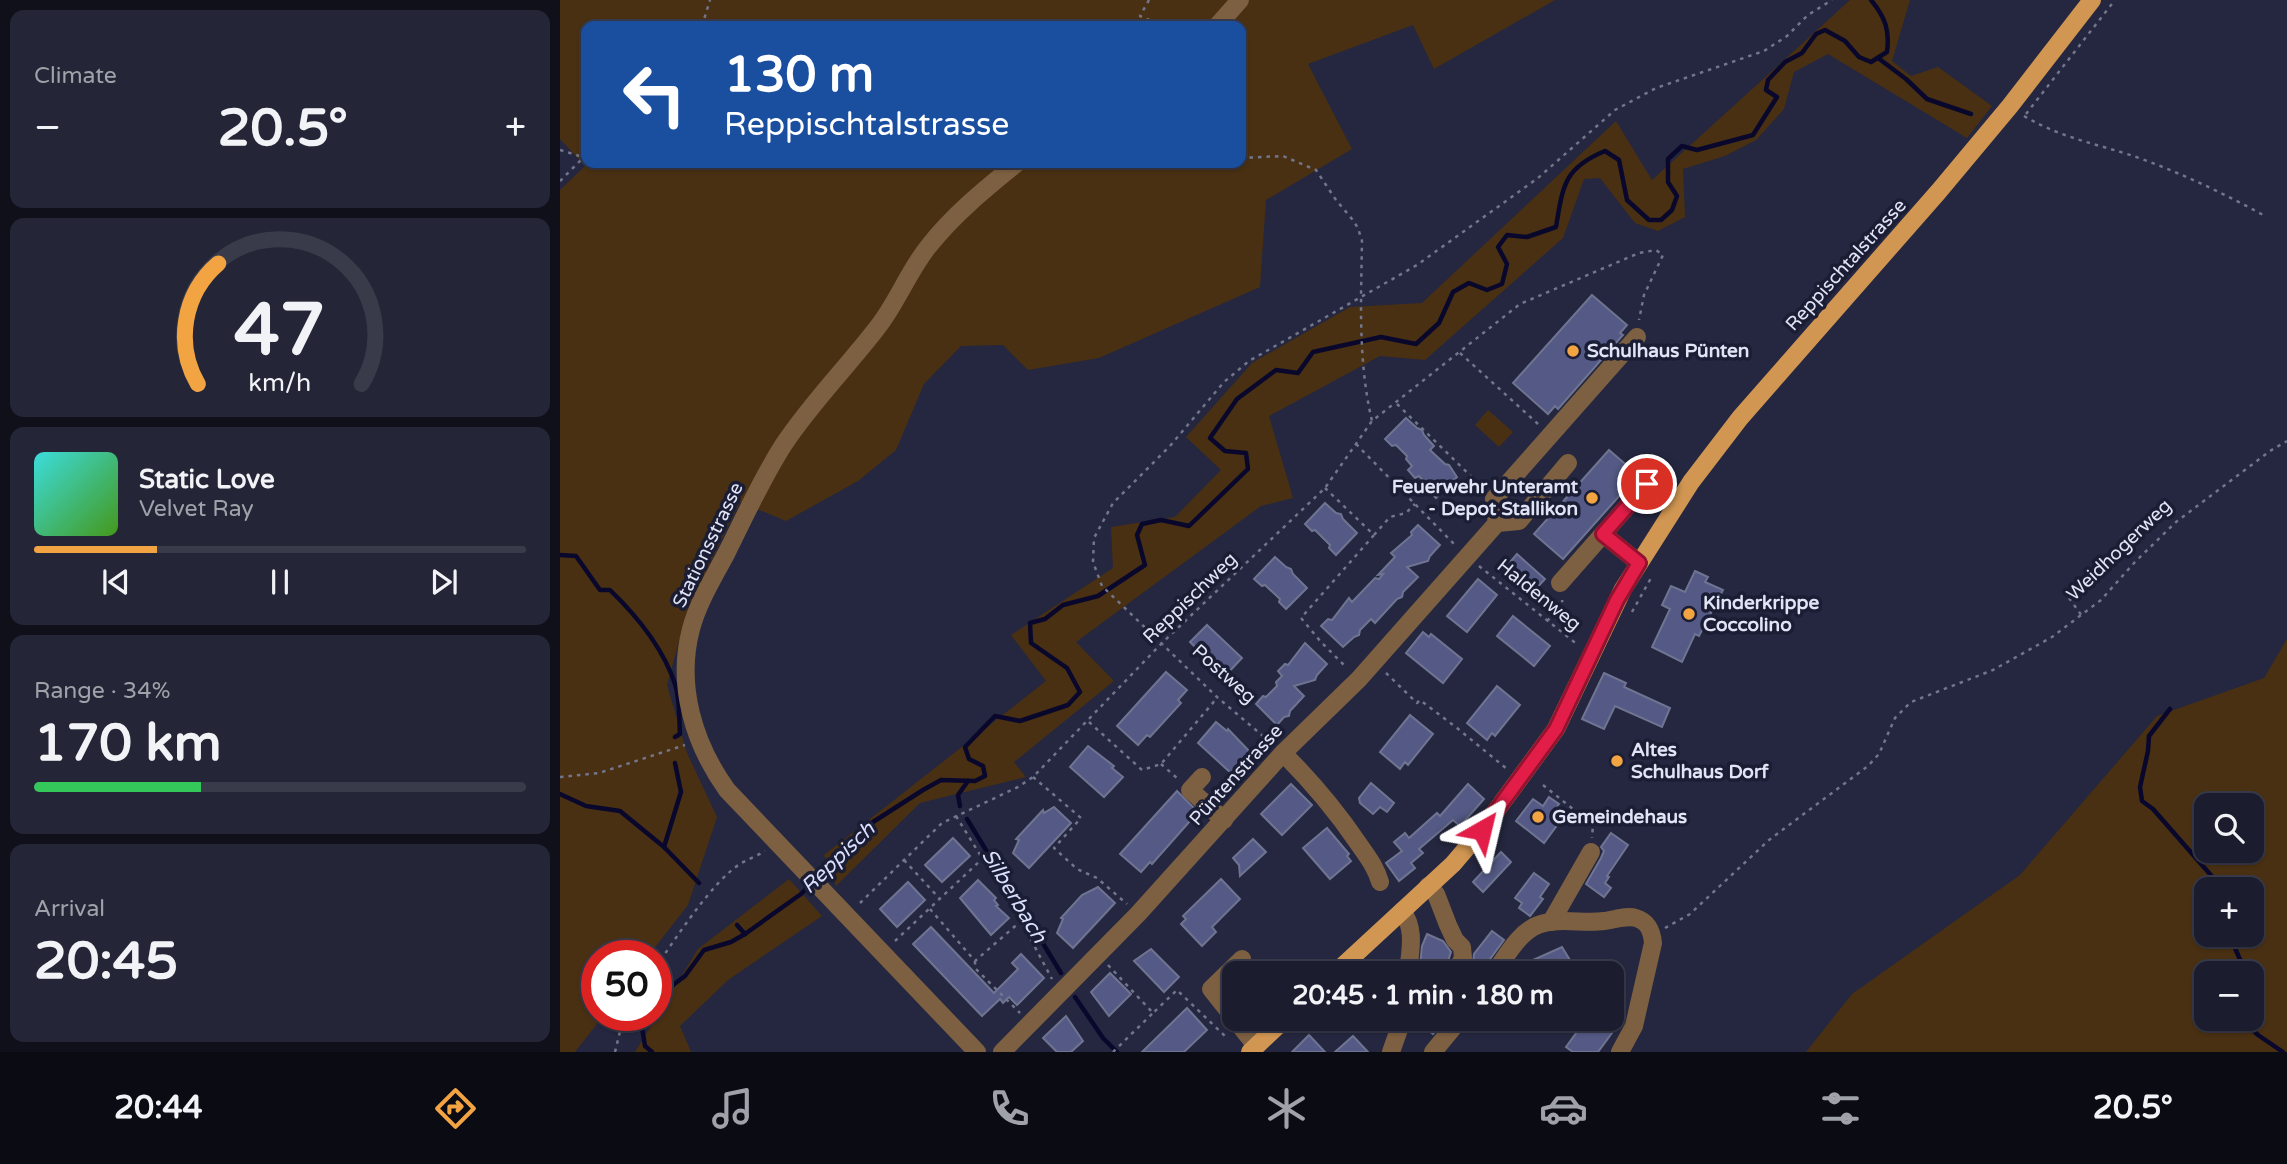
<!DOCTYPE html>
<meta charset="utf-8">
<style>
body{margin:0;font-family:"Varela Round",sans-serif;background:#242637;color:#f1f3f6;height:100vh;display:flex;flex-direction:column;font-size:26px;white-space:nowrap}
*{box-sizing:border-box;margin:0}
p{font-size:23px;color:#a0a2aa}
.icon{flex:none;width:38px;height:38px;fill:none;stroke:currentColor;stroke-width:2;stroke-linecap:round;stroke-linejoin:round}
.map{position:relative;flex:1;overflow:hidden}
.details{display:flex;flex-direction:column;gap:10px;padding:10px;background:#0f101a;width:560px}
.details>*{flex:none}
.top-card{position:absolute;left:21px;top:21px;width:665px;height:147px;border-radius:14px;box-shadow:0 2px 5px #0004,0 0 0 2px #393b4b;background:#1a4fa0;color:#fff;overflow:hidden}
.tools{position:absolute;left:1634px;top:793px;display:grid;gap:14px}
.tools a{display:grid;place-items:center;width:70px;height:70px;border-radius:14px;background:#1b1d2f;box-shadow:0 2px 5px #0004,0 0 0 2px #393b4b;font-size:35px}
.speed{position:absolute;left:21px;top:940px;display:flex;gap:14px;font-size:35px;font-weight:700;text-align:center}
.speed>*{display:grid;place-content:center;width:91px;height:91px;border-radius:50%;background:#1b1d2f;box-shadow:0 2px 5px #0004,0 0 0 2px #393b4b;line-height:1}
.speed .limit{border:10px solid #d22;background:#fff;color:#111}
.pin{position:absolute;display:grid;place-items:center;width:60px;height:60px;color:#fff;margin:-30px;border:4px solid #fff;border-radius:50%;box-shadow:0 2px 7px #0007}
.me{position:absolute;width:77px;margin:-38px;rotate:37deg;stroke-linejoin:round;filter:drop-shadow(0 0 5px #0008)}
.turn{display:flex;align-items:center;gap:24px;height:147px;padding:0 28px;font-size:32px}
.turn .icon{width:91px;height:91px;stroke-width:2.5}
.turn b{display:block;font-size:49px;line-height:60px}
.big{font-size:52px;font-weight:700;line-height:1.1}
.details .card{flex:1;display:flex;flex-direction:column;justify-content:center;gap:10px;min-width:0;padding:0 24px;border-radius:14px;background:#242637}
.details .dial{align-items:center;gap:0}
.dial svg{height:182px;overflow:visible;fill:none;stroke:#393b4b;stroke-width:7;stroke-linecap:round;text-anchor:middle}
.dial text{fill:#f1f3f6;stroke:none}
.song{display:flex;align-items:center;gap:21px}
.cover{width:84px;height:84px;border-radius:10px;background:linear-gradient(135deg,hsl(180 70% 55%),hsl(100 70% 35%))}
.played{height:7px;border-radius:4px;background:linear-gradient(90deg,#f3a442 25%,#393b4b 25%)}
.keys{display:flex;justify-content:space-around;direction:ltr}
.heat{display:flex;justify-content:space-between;align-items:center;font-size:38px;direction:ltr}
.charge{height:10px;border-radius:5px;background:linear-gradient(90deg,#34c759 34%,#393b4b 0)}
.trip{position:absolute;left:662px;top:961px;width:402px;height:70px;border-radius:14px;background:#1b1d2f;box-shadow:0 2px 5px #0004,0 0 0 2px #393b4b;font-weight:700;line-height:70px;text-align:center}
.tab-bar{display:flex;height:112px;justify-content:space-around;align-items:center;background:#0b0c13;color:#a0a2aa}
.tab-bar .icon{width:49px;height:49px}
.tab-bar .selected{color:#f3a442}
.tab-bar b{font-size:32px;color:#f1f3f6}
main{display:flex;flex:1;min-height:0}
.map>svg:first-child{display:block}
.green{fill:#493012;fill-rule:evenodd}
.lines{fill:none;stroke-linecap:round;stroke-linejoin:round}
.stream{stroke:#09082c;stroke-width:4.5}
.building{fill:#545a85;stroke:#6f7491;stroke-width:2}
.path{stroke:#73768b;stroke-width:2.5;stroke-dasharray:3.5 5;stroke-linecap:butt}
.minor{stroke:#7d6041;stroke-width:18}
.major{stroke:#d19652;stroke-width:18}
.route-casing{stroke:#92132f;stroke-width:18}
.route{stroke:#e11d48;stroke-width:12}
.poi-dot{fill:#f3a442;stroke:#1a1d34;stroke-width:2.5}
.labels{text-anchor:middle;dominant-baseline:central;stroke-width:7;stroke-linejoin:round;paint-order:stroke}
.street-label{font-size:19px;fill:#e1e4f5;stroke:#1a1d34}
.poi-label{font-size:19px;font-weight:bold;fill:#e1e4f5;stroke:#1a1d34;text-anchor:start}
.water-label{font-size:21px;font-style:italic;fill:#d9dffc;stroke:#1a1d34}
</style>
<main>
<section class="details">
<div class="card"><p>Climate</p>
<div class="heat"><a>−</a><b class="big">20.5°</b><a>+</a></div>
</div>
<div class="card dial"><svg viewBox="0 0 100 80">
<path d="M14 69A42 42 0 1 1 86 69"/>
<path d="M14 69A42 42 0 0 1 23 16" stroke="#f3a442"/>
<text x="50" y="56" font-size="32" font-weight="700">47</text>
<text x="50" y="72" font-size="11">km/h</text>
</svg></div>
<div class="card">
<div class="song"><i class="cover"></i><div><b>Static Love</b><p>Velvet Ray</p></div></div>
<div class="played"></div>
<div class="keys"><svg class="icon" aria-label="previous" viewBox="0 0 24 24"><path d="M18 5L8 12l10 7zM5 5v14"/></svg><svg class="icon" aria-label="pause" viewBox="0 0 24 24"><path d="M8 5v14M16 5v14"/></svg><svg class="icon" aria-label="next" viewBox="0 0 24 24"><path d="M6 5l10 7-10 7zM19 5v14"/></svg></div>
</div>
<div class="card"><p>Range · 34%</p><b class="big">170 km</b><div class="charge"></div></div>
<div class="card"><p>Arrival</p><b class="big">20:45</b></div>
</section>
<div class="map">
<svg width="1727" height="1052" viewBox="0 0 1727 1052">
<rect width="100%" height="100%" fill="#24273f"/>
<!-- green -->
<g class="green">
<path d="M0,0H995L874,69L853,25L748,64L792,149L706,200L700,287L539,358L468,370L443,345L401,346L364,384L336,450L298,481L226,521L180,502L128,609L107,685L127,753L157,817L128,905L89,955L37,956V1015H44L15,1052H0V190L25,166L0,139ZM26,26H681V163H26Z"/>
<path d="M1290,0H1350L1332,61L1351,76L1378,67L1432,106L1407,138L1268,54L1234,72L1224,109L1196,140L1165,156L1123,169L1125,217L1098,231L1075,223L1040,178L1024,179L1003,238L865,360L820,356L709,416L733,498L701,506L516,642L554,681L454,762L466,777L360,803L276,886L264,855L486,681L451,635L553,568L551,527L615,517L661,470L626,437L692,363L790,307L862,303L1056,121L1092,180Z"/>
<path d="M928,410L953,432L939,447L915,425Z"/>
<path d="M1727,639V1052H1246L1292,994L1460,875L1597,716L1704,678ZM1692,805V850H1647V805ZM1692,889V934H1647V889ZM1692,973V1018H1647V973Z"/>
<path d="M229,879L262,916L168,980L120,1026L131,1052H75L138,949Z"/>
</g>
<g class="lines">
<!-- stream -->
<g class="stream">
<path d="M1318,58L1346,79L1367,99L1411,114"/>
<path d="M0,555L16,556L40,590H50C77,616 103,648 115,684C120,699 119,718 120,734L115,737"/>
<path d="M1610,709L1589,736L1588,751L1580,787L1582,801L1593,809L1663,889"/>
<path d="M115,763L121,792L104,847L139,883"/>
<path d="M0,794L26,806L60,811L104,847"/>
<path d="M400,806L398,795L408,781"/>
<path d="M407,819L501,973"/>
<path d="M257,878L313,822L363,790L381,780L415,781L425,776L423,766L409,759L405,747L435,716L460,721L508,705L520,692L507,668L471,643L470,623L485,619L503,605L538,596L585,565L577,535L582,524L601,520L629,526L688,469L686,453L665,451L650,438L677,399L716,370L738,373L753,352L821,337L856,344L879,323L893,292L909,283L927,290L942,284L947,264L938,247L947,235L967,237L996,227C1003,185 1004,168 1045,151L1059,160L1067,200L1089,220H1101L1112,210L1117,196L1108,182V159L1122,146L1137,150L1193,135L1217,97L1206,90L1208,80L1225,62L1242,53L1256,34L1265,30L1285,41L1299,57L1311,62L1327,52C1330,30 1325,17 1311,0"/>
<path d="M177,925L185,934"/>
<path d="M1669,934L1681,962V973"/>
<path d="M515,997L543,1038L557,1052"/>
<path d="M96,1002L101,994L125,976L144,950L171,942L185,934L241,894L251,884"/>
<path d="M89,1015L82,1027L85,1046L92,1052"/>
<path d="M1683,1018L1684,1022L1698,1035L1723,1052"/>
</g>
</g>
<!-- building -->
<g class="building">
<path d="M1032,295L1067,325L1060,333L1063,335L998,409L995,406L988,414L953,383Z"/>
<path d="M846,418L857,428L862,430L864,435L874,446L870,450L885,464L889,465L897,477L876,498L869,491L870,488L859,476L855,478L848,470L852,466L846,459L847,456L836,445L832,446L825,439Z"/>
<path d="M1049,450L1078,475L1003,559L974,534Z"/>
<path d="M765,503L776,513L781,514L783,519L797,533L776,555L769,548L770,545L755,530L752,531L745,524Z"/>
<path d="M858,525L880,545L870,556L868,561L847,567L858,577L843,592L842,597L837,599L815,623L811,619L800,630L799,635L794,637L783,647L761,626L768,619L772,620L789,598L792,602L815,578L819,579L823,574L818,575L835,557L831,553L852,535L851,532Z"/>
<path d="M957,554L985,579L972,593L945,568Z"/>
<path d="M715,557L726,567L731,569L733,574L747,588L726,609L719,602L720,599L705,585L702,586L694,579Z"/>
<path d="M1135,571L1148,577L1145,582L1163,590L1139,636L1135,634L1122,662L1092,647L1110,609L1102,605L1111,586L1125,592Z"/>
<path d="M918,579L937,595L907,632L887,616Z"/>
<path d="M953,616L990,646L974,666L937,636Z"/>
<path d="M647,625L682,658L665,676L630,642Z"/>
<path d="M863,632L869,637L871,634L902,659L883,683L846,653Z"/>
<path d="M745,643L767,664L757,675L755,680L734,686L744,696L730,711L729,716L724,717L717,725L696,704L703,696L706,697L717,686L716,682L722,676L718,671L725,664L728,665Z"/>
<path d="M606,672L627,690L618,700L621,703L590,737L587,735L578,745L557,726Z"/>
<path d="M1044,673L1066,683L1064,687L1110,708L1102,727L1055,706L1044,729L1022,719Z"/>
<path d="M937,686L960,705L935,736L932,733L927,740L907,723Z"/>
<path d="M850,715L873,734L848,765L845,762L840,769L820,752Z"/>
<path d="M656,722L667,731L668,729L691,753L672,774L638,743Z"/>
<path d="M528,746L554,766L552,768L563,777L544,797L510,767Z"/>
<path d="M811,783L834,803L827,812L820,807L813,814L800,803L799,798Z"/>
<path d="M731,784L752,805L722,835L701,814Z"/>
<path d="M908,784L924,799L900,826L893,820L859,849L863,853L851,863L855,868L839,881L826,863L842,851L834,842L845,833L849,838L877,813L880,816Z"/>
<path d="M617,791L636,810L628,819L630,821L592,864L590,862L581,872L560,854Z"/>
<path d="M989,797L999,804L992,813L1001,820L984,843L956,821L973,799L983,806Z"/>
<path d="M494,807L511,823L469,868L453,853L459,840L456,839L483,810L484,813Z"/>
<path d="M767,828L789,854L787,856L791,861L770,879L743,848Z"/>
<path d="M1051,833L1068,845L1047,876L1049,877L1045,883L1051,888L1044,897L1026,884L1041,858L1044,851L1041,847Z"/>
<path d="M393,838L410,856L382,882L365,865Z"/>
<path d="M693,839L706,852L680,876L679,865L673,858Z"/>
<path d="M941,852L951,862L923,892L913,882Z"/>
<path d="M974,873L989,884L980,897L983,899L970,916L959,908L962,903L955,898Z"/>
<path d="M661,879L680,899L652,927L656,932L642,946L621,924L626,919L623,916Z"/>
<path d="M418,880L436,898L434,900L438,905L436,906L449,918L431,935L400,898Z"/>
<path d="M348,882L365,900L337,927L320,909Z"/>
<path d="M538,887L555,903L513,948L497,933L503,919L501,918L522,895Z"/>
<path d="M371,927L434,993L458,969L452,963L461,954L484,978L457,1005L449,997L443,1003L440,999L422,1016L353,944Z"/>
<path d="M932,931L944,940L925,966L923,973H908L913,963L914,954Z"/>
<path d="M867,934L883,941L891,952L884,973H877L860,966L862,946Z"/>
<path d="M1002,947L1013,965L997,973H980L973,960Z"/>
<path d="M591,949L619,977L604,992L574,961Z"/>
<path d="M550,973L571,994L549,1016L531,992Z"/>
<path d="M627,1008L647,1030L624,1052H582Z"/>
<path d="M506,1016L523,1041L511,1052H497L483,1038Z"/>
<path d="M854,1018H886L873,1034Z"/>
<path d="M1027,1018H1043L1052,1033L1038,1052H1013L1006,1047Z"/>
<path d="M749,1035L765,1052H732Z"/>
<path d="M793,1036L808,1052H775Z"/>
</g>
<g class="lines">
<!-- path -->
<g class="path">
<path d="M589,0L580,16L603,26"/>
<path d="M142,26L150,0"/>
<path d="M617,26L641,23"/>
<path d="M1466,114L1555,0"/>
<path d="M1464,116C1505,140 1540,144 1582,159C1625,175 1665,194 1705,216"/>
<path d="M0,150L26,158"/>
<path d="M681,158L723,156L756,170L776,200L792,219L798,228L802,241C801,302 798,362 812,421"/>
<path d="M0,181L23,158"/>
<path d="M900,353L978,424"/>
<path d="M837,404L922,487"/>
<path d="M796,444L896,546"/>
<path d="M765,488L814,535L741,618L761,642L786,667"/>
<path d="M814,535L830,517L846,513L855,504"/>
<path d="M919,566L1018,645"/>
<path d="M1509,598L1522,616"/>
<path d="M1072,612L1091,578"/>
<path d="M987,621L1003,605L1002,600"/>
<path d="M826,673L857,703L860,700L897,728L947,769"/>
<path d="M529,722L582,770L601,764L657,698"/>
<path d="M710,742L657,697L542,586L533,562L534,538L553,503L610,446L664,382L689,361L857,265L978,178L1055,110L1096,88L1204,51L1227,36L1248,15L1272,0"/>
<path d="M601,764L617,778"/>
<path d="M0,777L39,773L125,745"/>
<path d="M473,777L521,818L494,848L517,869L537,878L567,904"/>
<path d="M983,785L1033,825L1032,838"/>
<path d="M396,816L461,921L492,979"/>
<path d="M344,860L380,899"/>
<path d="M300,903L382,823L458,787L473,777L601,644L765,488L812,421L960,304L1079,253L1096,250L1103,255L1084,295L1079,320"/>
<path d="M370,909L415,961L461,921"/>
<path d="M1105,928L1130,914L1209,840L1308,766L1319,754L1335,718L1351,702L1433,670L1492,637L1541,600L1575,562L1616,522L1710,451L1727,441"/>
<path d="M335,941L422,859"/>
<path d="M415,961V968L460,1013"/>
<path d="M548,965L593,1013L617,990L667,1038"/>
<path d="M96,967C115,939 153,881 180,864C188,859 197,856 205,851"/>
<path d="M55,1052L64,1015"/>
<path d="M553,1052L593,1013"/>
</g>
<!-- minor -->
<g class="minor">
<path d="M657,26L680,0"/>
<path d="M937,523L934,499L1077,337"/>
<path d="M1043,534L1079,563"/>
<path d="M1000,583L1087,484"/>
<path d="M723,753C752,782 775,809 798,843C807,856 816,867 820,882"/>
<path d="M642,777L630,790L664,820"/>
<path d="M868,886L876,894L888,925L895,940L902,947L903,958L895,973"/>
<path d="M842,911C856,929 850,951 848,973"/>
<path d="M991,922L1031,852"/>
<path d="M934,973C946,957 959,932 978,925C998,917 1023,924 1044,921C1054,920 1066,915 1076,918C1089,922 1092,932 1093,943L1074,1026L1060,1052"/>
<path d="M674,1018L651,989L682,959"/>
<path d="M674,1018L696,1046"/>
<path d="M417,1052L167,790C134,744 116,686 131,629C138,602 154,577 167,552C185,516 202,478 224,444C252,402 287,367 317,328C337,303 348,272 368,247C393,215 425,189 457,163"/>
<path d="M442,1052L578,914L723,753L799,679L937,523L959,521L1008,463"/>
<path d="M831,1052L843,1018"/>
<path d="M873,1052L901,1018"/>
</g>
<!-- major -->
<g class="major">
<path d="M775,973L893,864L922,830L996,729L1063,589L1131,482L1180,418L1379,191L1450,106L1532,0"/>
<path d="M690,1052L726,1018"/>
</g>
</g>
<g class="lines">
<defs>
<path id="route" d="M922,830L996,729L1057,600L1079,563L1043,534L1087,484"/>
</defs>
<!-- route casing -->
<use href="#route" class="route-casing"/>
<!-- route -->
<use href="#route" class="route"/>
</g>
<!-- markers -->
<g class="poi-dot">
<circle cx="1013" cy="351" r="7"/>
<circle cx="1032" cy="498" r="7"/>
<circle cx="1129" cy="614" r="7"/>
<circle cx="1057" cy="761" r="7"/>
<circle cx="978" cy="817" r="7"/>
</g>
<g class="labels">
<!-- street labels -->
<g class="street-label">
<text transform="translate(1286 265) rotate(-48)">Reppischtalstrasse</text>
<text transform="translate(148 545) rotate(-64)">Stationsstrasse</text>
<text transform="translate(1559 550) rotate(-44)">Weidhogerweg</text>
<text transform="translate(979 595) rotate(39)">Haldenweg</text>
<text transform="translate(630 598) rotate(-44)">Reppischweg</text>
<text transform="translate(664 674) rotate(42)">Postweg</text>
<text transform="translate(676 775) rotate(-48)">Püntenstrasse</text>
</g>
<!-- poi labels -->
<g class="poi-label">
<text x="1027" y="351">Schulhaus Pünten</text>
<text x="1018" y="487" text-anchor="end">Feuerwehr Unteramt<tspan x="1018" dy="22">- Depot Stallikon</tspan></text>
<text x="1143" y="603">Kinderkrippe<tspan x="1143" dy="22">Coccolino</tspan></text>
<text x="1071" y="750">Altes<tspan x="1071" dy="22">Schulhaus Dorf</tspan></text>
<text x="992" y="817">Gemeindehaus</text>
</g>
<!-- water labels -->
<g class="water-label">
<text transform="translate(278 858) rotate(-44)">Reppisch</text>
<text transform="translate(454 896) rotate(59)">Silberbach</text>
</g>
</g>
</svg>
<div class="tools">
<a><svg class="icon" aria-label="search" viewBox="0 0 24 24"><circle cx="10" cy="10" r="6"/><path d="M15 15l6 6"/></svg></a>
<a>+</a>
<a>−</a>
</div>
<div class="speed"><div class="limit">50</div></div>
<div class="pin" style="left:1087px;top:484px;background:#d93025"><svg class="icon" aria-label="arrive" viewBox="0 0 24 24"><path d="M6 21V4h12l-3 4 3 4H6"/></svg></div>
<svg class="me" style="left:922px;top:830px" viewBox="-20 -20 40 40"><path d="M0-17L14 15 0 8-14 15z" fill="#e11d48" stroke="#fff" stroke-width="4"/></svg>
<div class="trip">20:45 · 1 min · 180 m</div>
<div class="top-card">
<div class="turn"><svg class="icon" aria-label="left" viewBox="0 0 24 24"><path d="M17 20v-9H6M10 6l-5 5 5 5"/></svg><div><b>130 m</b>Reppischtalstrasse</div></div>
</div>
</div>
</main>
<nav class="tab-bar">
<b>20:44</b>
<svg class="icon selected" aria-label="directions" viewBox="0 0 24 24"><path d="M12 3l9 9-9 9-9-9zM9 14v-3h6M13 9l2 2-2 2"/></svg>
<svg class="icon" aria-label="music" viewBox="0 0 24 24"><path d="M9 18V5l10-2v13"/><circle cx="6" cy="18" r="3"/><circle cx="16" cy="16" r="3"/></svg>
<svg class="icon" aria-label="phone" viewBox="0 0 24 24"><path d="M5 4h4l2 5-3 2q2 4 5 5l2-3 5 2v4C11 20 4 13 5 4z"/></svg>
<svg class="icon" aria-label="climate" viewBox="0 0 24 24"><path d="M12 3v18M4 7l16 10M4 17L20 7"/></svg>
<svg class="icon" aria-label="car" viewBox="0 0 24 24"><path d="M5 17H2v-5l4-1 3-4h7l3 4 3 1v5h-3M9 17h6M6 11h13"/><circle cx="7" cy="17" r="2"/><circle cx="17" cy="17" r="2"/></svg>
<svg class="icon" aria-label="filters" viewBox="0 0 24 24"><path d="M4 7h16M4 17h16"/><circle cx="9" cy="7" r="2"/><circle cx="15" cy="17" r="2"/></svg>
<b>20.5°</b>
</nav>
